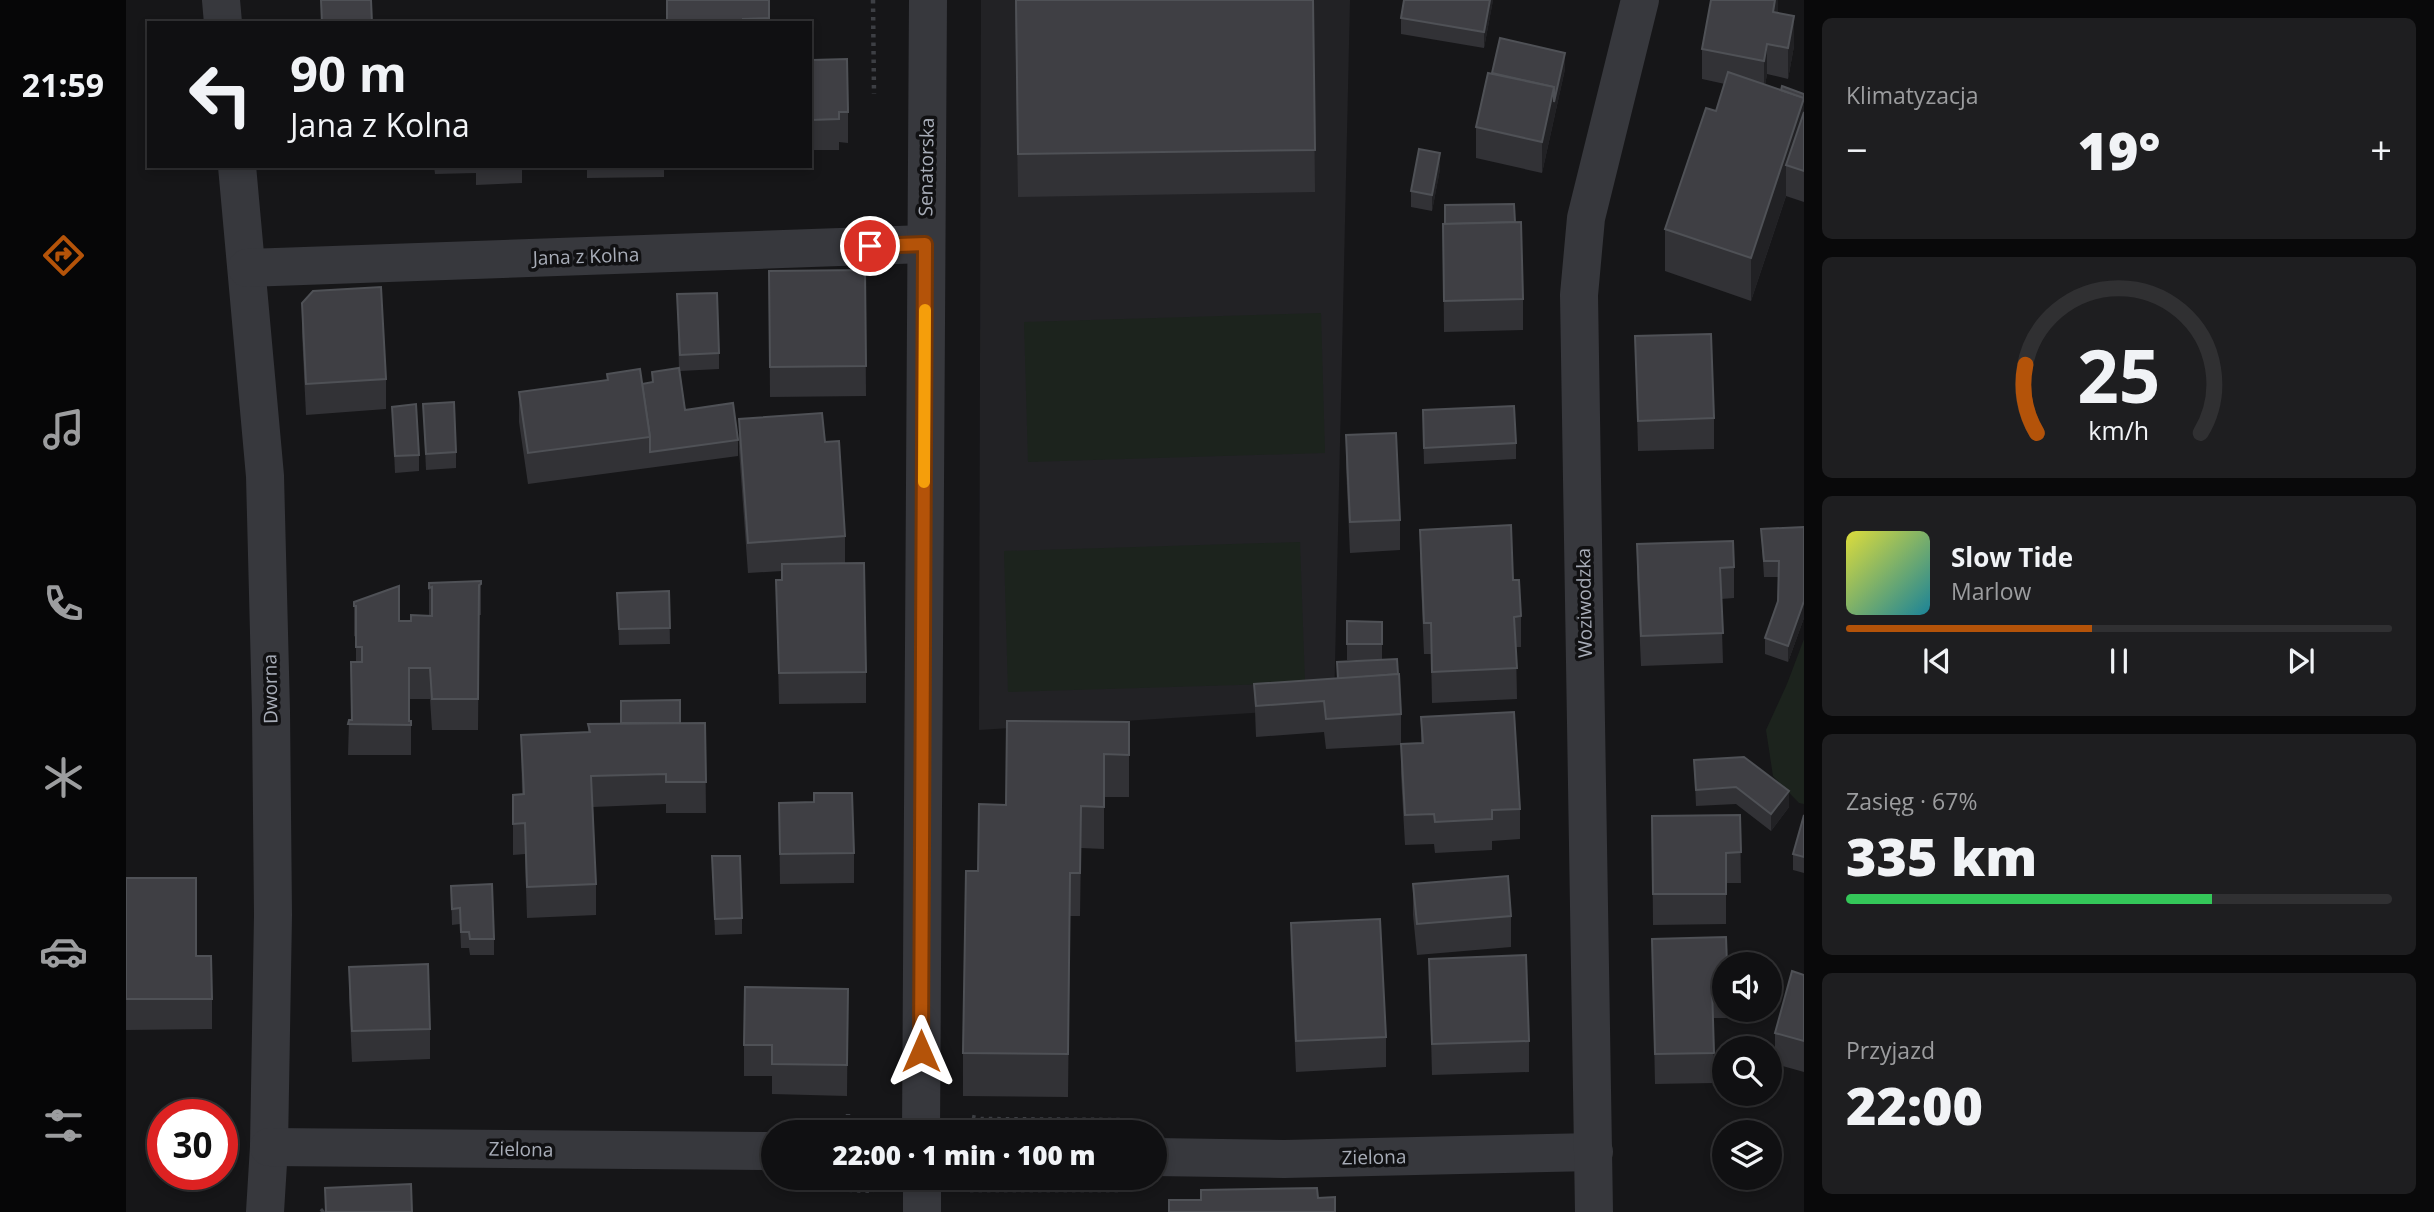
<!DOCTYPE html>
<html lang="pl">
<meta charset="utf-8">
<style>
body{margin:0;font-family:"Open Sans",sans-serif;background:#1e1e20;color:#f1f3f6;height:100vh;display:flex;flex-direction:column;font-size:26px;white-space:nowrap}
*{box-sizing:border-box;margin:0}
p{font-size:23px;color:#9c9d9f}
.icon{flex:none;width:38px;height:38px;fill:none;stroke:currentColor;stroke-width:2;stroke-linecap:round;stroke-linejoin:round}
.map{position:relative;flex:1;overflow:hidden}
.panel{display:flex;flex-direction:column;gap:18px;padding:18px;background:#09090a;width:630px}
.panel>*{flex:none}
.guide{position:absolute;left:21px;top:21px;width:665px;height:147px;border-radius:0px;box-shadow:0 4px 10px #0003,0 0 0 2px #303032;background:#101012;color:#f1f3f6;overflow:hidden}
.tools{position:absolute;left:1586px;top:952px;display:grid;gap:14px}
.tools a{display:grid;place-items:center;width:70px;height:70px;border-radius:50%;background:#101012;box-shadow:0 4px 10px #0003,0 0 0 2px #303032;font-size:35px}
.speed{position:absolute;left:21px;top:1099px;display:flex;gap:14px;font-size:35px;font-weight:700;text-align:center}
.speed>*{display:grid;place-content:center;width:91px;height:91px;border-radius:50%;background:#101012;box-shadow:0 4px 10px #0003,0 0 0 2px #303032;line-height:1}
.speed .limit{border:10px solid #d22;background:#fff;color:#111}
.pin{position:absolute;display:grid;place-items:center;width:60px;height:60px;color:#fff;margin:-30px;border:4px solid #fff;border-radius:50%;box-shadow:0 2px 7px #0007}
.me{position:absolute;width:77px;margin:-38px;rotate:0deg;stroke-linejoin:round;filter:drop-shadow(0 0 5px #0008)}
.turn{display:flex;align-items:center;gap:24px;height:147px;padding:0 28px;font-size:32px}
.turn .icon{width:91px;height:91px;stroke-width:2.5}
.turn b{display:block;font-size:49px;line-height:60px}
.big{font-size:52px;font-weight:800;line-height:1.1}
.panel .tile{flex:1;display:flex;flex-direction:column;justify-content:center;gap:10px;min-width:0;padding:0 24px;border-radius:10px;background:#1e1e20}
.panel .dial{align-items:center;gap:0}
.dial svg{height:182px;overflow:visible;fill:none;stroke:#303032;stroke-width:7;stroke-linecap:round;text-anchor:middle}
.dial text{fill:#f1f3f6;stroke:none}
.song{display:flex;align-items:center;gap:21px}
.cover{width:84px;height:84px;border-radius:10px;background:linear-gradient(135deg,hsl(60 70% 55%),hsl(190 70% 35%))}
.played{height:7px;border-radius:4px;background:linear-gradient(90deg,#b45309 45%,#303032 45%)}
.keys{display:flex;justify-content:space-around;direction:ltr}
.heat{display:flex;justify-content:space-between;align-items:center;font-size:38px;direction:ltr}
.charge{height:10px;border-radius:5px;background:linear-gradient(90deg,#34c759 67%,#303032 0)}
.trip{position:absolute;left:635px;top:1120px;width:406px;height:70px;border-radius:35px;background:#101012;box-shadow:0 4px 10px #0003,0 0 0 2px #303032;font-weight:800;line-height:70px;text-align:center}
main{display:flex;flex:1;min-height:0}
.tab-bar{display:flex;flex-direction:column;width:126px;justify-content:space-around;align-items:center;background:#060607;color:#9c9d9f}
.tab-bar .icon{width:49px;height:49px}
.tab-bar .on{color:#b45309}
.tab-bar b{font-size:32px;color:#f1f3f6}
.map>svg:first-child{display:block}
.built{fill:#222225}
.green{fill:#1c231d}
.lines{fill:none;stroke-linecap:round;stroke-linejoin:round}
.path{stroke:#3d3f44;stroke-width:4.5;stroke-dasharray:3.5 5;stroke-linecap:butt}
.street{stroke:#37383d;stroke-width:38}
.wall{fill:#323236}
.shaded-wall{fill:#212124}
.building{fill:#3f3f44;stroke:#4f5156;stroke-width:2}
.route-casing{stroke:#753606;stroke-width:18}
.route{stroke:#b45309;stroke-width:12}
.slow{stroke:#f59e0b;stroke-width:12}
.labels{text-anchor:middle;dominant-baseline:central;stroke-width:7;stroke-linejoin:round;paint-order:stroke}
.street-label{font-size:19px;fill:#a8adb8;stroke:#111113}
</style>
<main>
<nav class="tab-bar">
<b>21:59</b>
<svg class="icon on" aria-label="directions" viewBox="0 0 24 24"><path d="M12 3l9 9-9 9-9-9zM9 14v-3h6M13 9l2 2-2 2"/></svg>
<svg class="icon" aria-label="music" viewBox="0 0 24 24"><path d="M9 18V5l10-2v13"/><circle cx="6" cy="18" r="3"/><circle cx="16" cy="16" r="3"/></svg>
<svg class="icon" aria-label="phone" viewBox="0 0 24 24"><path d="M5 4h4l2 5-3 2q2 4 5 5l2-3 5 2v4C11 20 4 13 5 4z"/></svg>
<svg class="icon" aria-label="climate" viewBox="0 0 24 24"><path d="M12 3v18M4 7l16 10M4 17L20 7"/></svg>
<svg class="icon" aria-label="car" viewBox="0 0 24 24"><path d="M5 17H2v-5l4-1 3-4h7l3 4 3 1v5h-3M9 17h6M6 11h13"/><circle cx="7" cy="17" r="2"/><circle cx="17" cy="17" r="2"/></svg>
<svg class="icon" aria-label="filters" viewBox="0 0 24 24"><path d="M4 7h16M4 17h16"/><circle cx="9" cy="7" r="2"/><circle cx="15" cy="17" r="2"/></svg>
</nav>
<div class="map">
<svg width="1678" height="1212" viewBox="0 0 1678 1212">
<rect width="100%" height="100%" fill="#161618"/>
<!-- built -->
<path class="built" d="M855,0H1224L1208,708L853,730Z"/>
<!-- green -->
<g class="green">
<path d="M1195,313L1199,453L902,462L898,322Z"/>
<path d="M1174,542L1179,683L882,692L878,551Z"/>
<path d="M1678,639V804L1673,803L1647,776L1640,730L1661,684Z"/>
</g>
<g class="lines">
<!-- path -->
<g class="path">
<path d="M747,0L748,94"/>
<path d="M846,1117L855,1119L994,1120"/>
<path d="M855,1119L856,1132"/>
<path d="M722,1132V1114"/>
<path d="M856,1178V1190"/>
<path d="M680,1188L748,1191"/>
<path d="M722,1188V1178"/>
<path d="M844,1190H993"/>
<path d="M195,1212L203,1205"/>
</g>
<!-- street -->
<g class="street">
<path d="M95,0L97,23"/>
<path d="M111,166L139,476L145,711L147,915L143,1147L139,1212"/>
<path d="M121,268L799,244"/>
<path d="M795,1132L802,0"/>
<path d="M143,1147L648,1151"/>
<path d="M1029,1157L1158,1159L1468,1152"/>
<path d="M796,1178V1212"/>
<path d="M1468,1212L1453,295L1460,218L1514,0"/>
</g>
</g>
<!-- wall -->
<g class="wall">
<rect x="540" y="0" width="103" height="23"/>
<path d="M889,0H1187L1189,192L892,197Z"/>
<path d="M1367,0L1358,48L1275,34V18Z"/>
<path d="M1652,0V13L1668,46L1662,79L1641,74L1639,85L1655,90L1678,94V202L1660,196L1625,301L1539,271V229L1590,111L1599,84L1576,79V49Z"/>
<path d="M684,49L686,60L722,112V143L713,142V150H684Z"/>
<path d="M1439,69L1416,173L1350,158V127L1366,73Z"/>
<path d="M308,166H396V183L350,185V173L309,174Z"/>
<path d="M461,166H538V177L461,178Z"/>
<path d="M1314,169L1306,211L1285,207V191Z"/>
<path d="M1319,205L1389,222L1397,299V330L1318,332L1317,224H1319Z"/>
<path d="M739,270L740,396L644,397L643,271Z"/>
<path d="M551,294L593,353V369L554,371L559,410L612,440V456L402,484L393,422V392L481,380V374L516,384L526,382V372L553,370Z"/>
<path d="M176,303L260,379V409L180,415L176,333Z"/>
<path d="M1509,336L1588,418V449L1512,451Z"/>
<path d="M297,404L330,452V468L300,470Z"/>
<path d="M266,407L293,455V471L269,473Z"/>
<path d="M613,419L699,442L719,536V563L740,672V703L653,704L650,580H656V571L622,573L613,450Z"/>
<path d="M1297,426L1390,443V459L1298,464Z"/>
<path d="M1220,435L1274,520V550L1224,553L1220,466Z"/>
<path d="M1678,527V618L1662,662L1639,654V638L1652,601L1653,577H1638L1635,529Z"/>
<path d="M1294,530L1387,580L1395,616V647H1390L1391,699L1306,703L1305,654H1298L1294,560Z"/>
<path d="M1511,544L1608,567V598L1595,599L1597,663L1515,666L1511,575Z"/>
<path d="M355,581V615H353L352,730H306L304,699H283V721H285V755H222L223,720H226L225,662H230V637L228,636V602L273,621H285L303,616V583Z"/>
<path d="M543,591L544,644L493,645L491,593Z"/>
<path d="M1221,621L1256,622V660L1275,714V744L1295,743V717L1394,809V839L1366,841V850L1309,853L1308,844L1279,845L1275,775V745L1200,749L1198,732L1130,737L1128,684L1211,679V662L1249,660H1221Z"/>
<path d="M1003,722V797H978V849L955,848L954,916H944L942,1097L837,1096V1053L852,871L880,805Z"/>
<path d="M579,723L580,813H540V804L467,807L470,884V915L401,918L399,854L387,855V795L396,794L395,735L462,732V724Z"/>
<path d="M1568,760L1663,807L1645,831L1610,804L1570,806Z"/>
<path d="M653,803L728,853V883L654,884Z"/>
<path d="M1614,815L1615,883H1600V924L1527,925L1526,816Z"/>
<path d="M1678,815V873L1667,870V854Z"/>
<path d="M586,856L616,918V934L589,935Z"/>
<path d="M0,878L70,956L86,999V1029L0,1030Z"/>
<path d="M1287,884L1385,916V947L1291,955L1287,915Z"/>
<path d="M325,886L368,939V955H344L343,948H335L334,924L326,925Z"/>
<path d="M1165,923L1260,1037V1067L1170,1072L1165,953Z"/>
<path d="M1526,939L1598,964V1010H1601V1018H1587L1588,1083L1529,1084Z"/>
<path d="M1303,959L1403,1041V1072L1306,1075Z"/>
<path d="M223,967L304,1029V1059L226,1062L223,998Z"/>
<path d="M1678,975V1072L1649,1064V1033Z"/>
<path d="M722,989L721,1096L646,1094V1076H618V1045Z"/>
</g>
<!-- shaded-wall -->
<g class="shaded-wall">
<path d="M1364,0H1367L1358,48V32Z"/>
<path d="M1649,0H1652V14L1647,12Z"/>
<path d="M1668,16V46L1662,79V48Z"/>
<path d="M1641,44V74L1638,91V61Z"/>
<path d="M1439,53V69L1416,173V142L1428,87Z"/>
<path d="M1678,100V143L1660,165V196L1625,301V258Z"/>
<path d="M1314,153V169L1306,211V195Z"/>
<path d="M1678,601V618L1662,662V646Z"/>
<path d="M1663,791V807L1645,831V814Z"/>
</g>
<!-- building -->
<g class="building">
<path d="M195,0H245L246,23H196Z"/>
<path d="M541,0H643V18L617,19V23H541Z"/>
<path d="M890,0H1187L1189,150L892,154Z"/>
<path d="M1278,0H1364L1358,32L1275,18Z"/>
<path d="M1585,0H1649L1647,12L1668,16L1662,48L1641,44L1638,61L1576,49Z"/>
<path d="M1374,38L1439,53L1428,102V87L1366,73Z"/>
<path d="M684,49H686V60L721,59L722,112H713V119L684,120Z"/>
<path d="M1602,72L1678,98L1625,258L1539,229L1580,108L1590,111Z"/>
<path d="M1362,73L1428,87L1416,142L1350,127Z"/>
<path d="M1656,86L1678,94V98L1655,90Z"/>
<path d="M1678,112V171L1660,165Z"/>
<path d="M1293,149L1314,153L1306,195L1285,191Z"/>
<path d="M1388,204L1389,222L1319,224V205Z"/>
<path d="M1395,222L1397,299L1318,301L1317,224Z"/>
<path d="M739,270L740,366L644,367L643,271Z"/>
<path d="M255,287L260,379L180,384L176,303L187,291Z"/>
<path d="M591,293L593,353L554,355L551,294Z"/>
<path d="M1585,334L1588,418L1512,421L1509,336Z"/>
<path d="M553,368L559,410L607,403L612,440L524,452V437L516,384L527,382L526,372Z"/>
<path d="M514,369L524,437L402,453L393,392L482,380L481,374Z"/>
<path d="M328,402L330,452L300,454L297,404Z"/>
<path d="M290,404L293,455L269,456L266,407Z"/>
<path d="M1388,406L1390,443L1298,448L1297,410Z"/>
<path d="M696,413L699,442L713,441L719,536L622,543L613,419Z"/>
<path d="M1270,433L1274,520L1224,522L1220,435Z"/>
<path d="M1385,525L1387,580H1393L1395,616L1388,617L1391,668L1306,672L1305,623H1298L1294,530Z"/>
<path d="M1678,527V601L1662,646L1639,638L1652,601L1653,561H1638L1635,529Z"/>
<path d="M1607,541L1608,567L1594,568L1597,633L1515,636L1511,544Z"/>
<path d="M738,563L740,672L653,673L650,580H656V564Z"/>
<path d="M355,581V584L353,585L352,699H306L304,668H283V721H285V725L222,724L223,720H226L225,662H236V647H230V606H228V602L273,586V621H285V615L306,616V587L303,588V583Z"/>
<path d="M543,591L544,628L493,629L491,593Z"/>
<path d="M1221,621L1256,622V644H1221Z"/>
<path d="M1271,659L1272,674L1212,679L1211,662Z"/>
<path d="M1273,674L1275,714L1200,719L1198,701L1130,706L1128,684Z"/>
<path d="M554,700V723H495V701Z"/>
<path d="M1388,712L1394,809L1366,810V819L1309,822L1308,814L1279,815L1275,744L1297,743L1295,717Z"/>
<path d="M881,721L1003,722V755L978,754V807L955,806L954,873H944L942,1054L837,1053L840,871H852L853,804L880,805Z"/>
<path d="M579,723L580,782H540V774L465,776L470,884L401,887L399,823L387,824V795L398,794L395,735L464,732L462,724Z"/>
<path d="M1618,757L1663,791L1645,814L1610,787L1570,790L1568,760Z"/>
<path d="M688,793H726L728,853L654,854L653,803L688,802Z"/>
<path d="M1614,815L1615,852L1600,853V894H1527L1526,816Z"/>
<path d="M1678,815V857L1667,854Z"/>
<path d="M586,856H614L616,918L589,919Z"/>
<path d="M1382,876L1385,916L1291,924L1287,884Z"/>
<path d="M0,878H70V956H85L86,999H0Z"/>
<path d="M366,884L368,939H344L343,932H335L334,908L326,909L325,886Z"/>
<path d="M1254,919L1260,1037L1170,1041L1165,923Z"/>
<path d="M1600,937L1601,964H1598V987H1586L1588,1053L1529,1054L1526,939Z"/>
<path d="M1400,955L1403,1041L1306,1044L1303,959Z"/>
<path d="M302,964L304,1029L226,1031L223,967Z"/>
<path d="M1666,971L1678,975V1041L1649,1033Z"/>
<path d="M619,987L722,989L721,1065L646,1064V1045H618Z"/>
<path d="M285,1184L286,1212H200L199,1188Z"/>
<path d="M1191,1188L1192,1198L1209,1197V1212H1043V1200H1075V1190Z"/>
</g>
<g class="lines">
<defs>
<path id="route" d="M744,246L799,244L795,1051"/>
</defs>
<!-- route casing -->
<use href="#route" class="route-casing"/>
<!-- route -->
<use href="#route" class="route"/>
<!-- slow -->
<path class="slow" d="M798,482L799,310"/>
</g>
<g class="labels">
<!-- street labels -->
<g class="street-label">
<text transform="translate(800 167) rotate(-89)">Senatorska</text>
<text transform="translate(460 256) rotate(-2)">Jana z Kolna</text>
<text transform="translate(1458 603) rotate(-91)">Woziwodzka</text>
<text transform="translate(144 689) rotate(-91)">Dworna</text>
<text transform="translate(395 1149) rotate(1)">Zielona</text>
<text transform="translate(1248 1157) rotate(-1)">Zielona</text>
</g>
</g>
</svg>
<div class="tools">
<a><svg class="icon" aria-label="sound" viewBox="0 0 24 24"><path d="M4 9h4l5-4v14l-5-4H4zM17 9q2 3 0 6"/></svg></a>
<a><svg class="icon" aria-label="search" viewBox="0 0 24 24"><circle cx="10" cy="10" r="6"/><path d="M15 15l6 6"/></svg></a>
<a><svg class="icon" aria-label="layers" viewBox="0 0 24 24"><path d="M12 4l9 5-9 5-9-5zM3 14l9 5 9-5"/></svg></a>
</div>
<div class="speed"><div class="limit">30</div></div>
<div class="pin" style="left:744px;top:246px;background:#d93025"><svg class="icon" aria-label="arrive" viewBox="0 0 24 24"><path d="M6 21V4h12l-3 4 3 4H6"/></svg></div>
<svg class="me" style="left:795px;top:1051px" viewBox="-20 -20 40 40"><path d="M0-17L14 15 0 8-14 15z" fill="#b45309" stroke="#fff" stroke-width="4"/></svg>
<div class="trip">22:00 · 1 min · 100 m</div>
<div class="guide">
<div class="turn"><svg class="icon" aria-label="left" viewBox="0 0 24 24"><path d="M17 20v-9H6M10 6l-5 5 5 5"/></svg><div><b>90 m</b>Jana z Kolna</div></div>
</div>
</div>
<section class="panel">
<div class="tile"><p>Klimatyzacja</p>
<div class="heat"><a>−</a><b class="big">19°</b><a>+</a></div>
</div>
<div class="tile dial"><svg viewBox="0 0 100 80">
<path d="M14 69A42 42 0 1 1 86 69"/>
<path d="M14 69A42 42 0 0 1 9 39" stroke="#b45309"/>
<text x="50" y="56" font-size="32" font-weight="700">25</text>
<text x="50" y="72" font-size="11">km/h</text>
</svg></div>
<div class="tile">
<div class="song"><i class="cover"></i><div><b>Slow Tide</b><p>Marlow</p></div></div>
<div class="played"></div>
<div class="keys"><svg class="icon" aria-label="previous" viewBox="0 0 24 24"><path d="M18 5L8 12l10 7zM5 5v14"/></svg><svg class="icon" aria-label="pause" viewBox="0 0 24 24"><path d="M8 5v14M16 5v14"/></svg><svg class="icon" aria-label="next" viewBox="0 0 24 24"><path d="M6 5l10 7-10 7zM19 5v14"/></svg></div>
</div>
<div class="tile"><p>Zasięg · 67%</p><b class="big">335 km</b><div class="charge"></div></div>
<div class="tile"><p>Przyjazd</p><b class="big">22:00</b></div>
</section>
</main>
